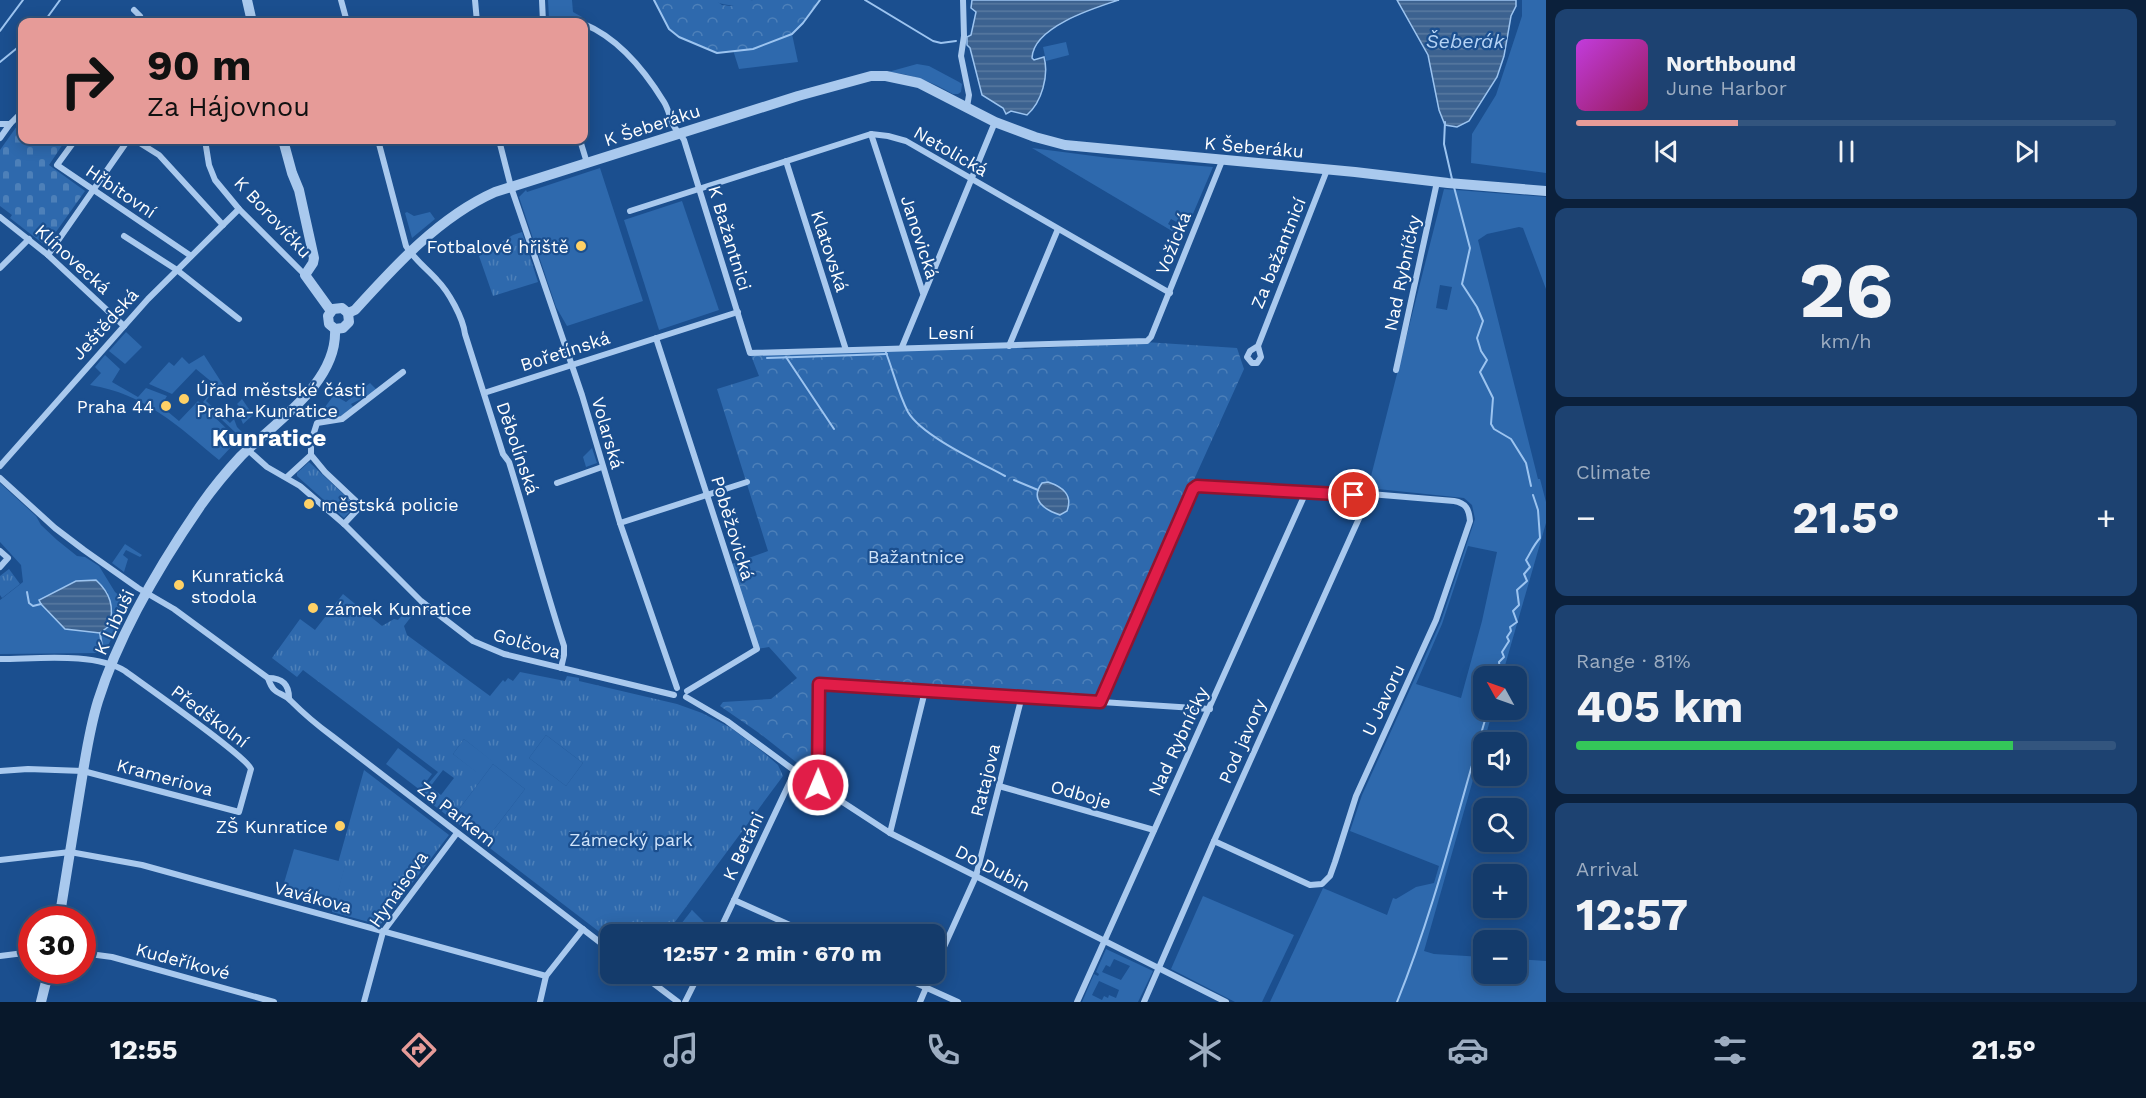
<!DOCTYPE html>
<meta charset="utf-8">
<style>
body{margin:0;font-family:"Work Sans",sans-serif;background:#1d4271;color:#f1f3f6;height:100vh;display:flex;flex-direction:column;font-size:22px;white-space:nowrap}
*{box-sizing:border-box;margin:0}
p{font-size:20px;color:#9dadc1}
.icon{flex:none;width:33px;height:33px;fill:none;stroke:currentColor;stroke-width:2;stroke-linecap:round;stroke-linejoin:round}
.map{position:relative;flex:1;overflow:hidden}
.panel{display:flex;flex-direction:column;gap:9px;padding:9px;background:#0b203b;width:600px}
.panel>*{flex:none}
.hud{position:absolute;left:18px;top:18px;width:570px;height:126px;border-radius:12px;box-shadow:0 3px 15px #0003,0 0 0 2px #33557e;background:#e69b98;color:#111;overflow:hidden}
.needle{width:39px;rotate:310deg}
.controls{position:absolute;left:1473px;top:666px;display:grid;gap:12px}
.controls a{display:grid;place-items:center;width:54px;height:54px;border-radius:12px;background:#143b6b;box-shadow:0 3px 15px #0003,0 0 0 2px #33557e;font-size:30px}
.speed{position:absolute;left:18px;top:906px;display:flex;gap:12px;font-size:30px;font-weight:700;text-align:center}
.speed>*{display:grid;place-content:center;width:78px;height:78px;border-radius:50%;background:#143b6b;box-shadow:0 3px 15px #0003,0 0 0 2px #33557e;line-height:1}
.speed .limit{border:9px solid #d22;background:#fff;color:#111}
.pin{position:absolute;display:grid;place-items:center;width:51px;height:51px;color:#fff;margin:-26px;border:3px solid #fff;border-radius:50%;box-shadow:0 2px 6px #0007}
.me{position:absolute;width:66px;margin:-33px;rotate:1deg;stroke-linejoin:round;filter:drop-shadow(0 0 4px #0008)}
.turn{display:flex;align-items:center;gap:21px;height:126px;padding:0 30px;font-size:27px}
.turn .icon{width:78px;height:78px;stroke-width:2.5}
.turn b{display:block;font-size:42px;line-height:51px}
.big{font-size:45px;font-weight:700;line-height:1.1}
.panel .tile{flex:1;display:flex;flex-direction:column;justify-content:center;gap:9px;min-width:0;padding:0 21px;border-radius:12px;background:#1d4271}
.panel .dial{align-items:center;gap:0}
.dial b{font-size:78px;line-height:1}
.song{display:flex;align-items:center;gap:18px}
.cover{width:72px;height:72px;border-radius:9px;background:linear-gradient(135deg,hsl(290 70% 55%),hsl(330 70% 35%))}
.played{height:6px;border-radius:3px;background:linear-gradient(90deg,#e69b98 30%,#33557e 30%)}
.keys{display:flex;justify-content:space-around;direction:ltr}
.heat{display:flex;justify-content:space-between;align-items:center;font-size:33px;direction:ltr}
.charge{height:9px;border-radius:4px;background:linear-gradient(90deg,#34c759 81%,#33557e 0)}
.trip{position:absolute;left:600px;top:924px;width:345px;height:60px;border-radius:12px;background:#143b6b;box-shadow:0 3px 15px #0003,0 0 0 2px #33557e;font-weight:700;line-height:60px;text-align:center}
.tab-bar{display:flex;height:96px;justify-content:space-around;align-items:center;background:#08182b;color:#9dadc1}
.tab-bar .icon{width:42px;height:42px}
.tab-bar .active{color:#e69b98}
.tab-bar b{font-size:27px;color:#f1f3f6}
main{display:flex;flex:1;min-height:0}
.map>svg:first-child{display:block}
.green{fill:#2e69ad;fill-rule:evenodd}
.forest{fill:url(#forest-crowns)}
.cemetery{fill:url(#cemetery-stones)}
.park{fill:url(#park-tufts);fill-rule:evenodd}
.water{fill:url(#water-rules);stroke:#9cc4f0;stroke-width:1.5}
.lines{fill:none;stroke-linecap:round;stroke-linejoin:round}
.stream{stroke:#9cc4f0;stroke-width:2}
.minor{stroke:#a9c9ee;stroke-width:6}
.tertiary{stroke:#a9c9ee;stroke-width:10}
.route-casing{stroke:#92132f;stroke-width:15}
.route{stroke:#e11d48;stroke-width:10}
.poi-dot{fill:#ffd166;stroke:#1b4f8f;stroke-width:2}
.labels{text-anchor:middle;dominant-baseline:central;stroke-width:4.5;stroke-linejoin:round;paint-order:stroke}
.street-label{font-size:18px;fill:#fff;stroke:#1b4f8f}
.poi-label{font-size:18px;fill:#fff;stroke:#1b4f8f;text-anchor:start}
.park-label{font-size:18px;fill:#cfe3fa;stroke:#1b4f8f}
.water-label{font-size:20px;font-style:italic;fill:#b5d3f5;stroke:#1b4f8f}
.district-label{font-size:24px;font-weight:bold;fill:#fff;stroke:#1b4f8f}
</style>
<main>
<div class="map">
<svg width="1546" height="1002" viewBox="0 0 1546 1002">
<defs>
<pattern id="forest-crowns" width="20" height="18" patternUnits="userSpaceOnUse" patternTransform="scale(1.5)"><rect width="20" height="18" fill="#2e69ad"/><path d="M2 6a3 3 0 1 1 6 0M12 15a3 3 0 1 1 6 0" fill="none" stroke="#4d80b9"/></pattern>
<pattern id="cemetery-stones" width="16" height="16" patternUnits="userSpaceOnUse" patternTransform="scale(1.5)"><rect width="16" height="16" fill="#2e69ad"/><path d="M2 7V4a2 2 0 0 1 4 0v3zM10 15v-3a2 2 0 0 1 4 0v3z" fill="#4d80b9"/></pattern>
<pattern id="park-tufts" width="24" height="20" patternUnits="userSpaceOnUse" patternTransform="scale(1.5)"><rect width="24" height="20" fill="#2e69ad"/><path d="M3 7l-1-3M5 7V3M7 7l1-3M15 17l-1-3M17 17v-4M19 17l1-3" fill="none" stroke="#4d80b9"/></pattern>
<pattern id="water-rules" width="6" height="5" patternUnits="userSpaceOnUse" patternTransform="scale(1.5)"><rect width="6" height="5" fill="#3c6290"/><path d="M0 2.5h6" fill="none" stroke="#597aa1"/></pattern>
</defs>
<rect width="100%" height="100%" fill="#1b4f8f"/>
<!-- green -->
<g class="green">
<path d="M548,0H572L573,12L582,17L549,19Z"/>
<path d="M715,0H753C740,7 727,7 714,1Z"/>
<path d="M1522,0H1546V173L1471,163L1472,134L1496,95L1522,16Z"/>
<path d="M792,34L798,62L739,69L733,50L753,49Z"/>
<path d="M1066,42L1069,55L1046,61L1043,47Z"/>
<path d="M917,64L929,66L959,82L962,84L961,92L958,94H953C932,82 912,74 888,72Z"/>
<path d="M1032,148L1109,158L1213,167L1183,237L1179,230L1182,225L1171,219L1168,224L1175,228L1172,231Z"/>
<path d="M600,168L643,301L567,326L556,307L519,197L526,190L527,192Z"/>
<path d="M1444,189L1546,197V289L1523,228L1519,227L1487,234L1478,240L1538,479H1540L1546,502V523L1502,676H1484V710H1493L1424,951L1434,954L1483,957L1484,974H1516L1517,959L1546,961V1002H1270L1323,888L1387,915L1393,898L1396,899L1416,887L1434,883L1439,866L1350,831L1362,795L1441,621L1475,519L1472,505L1464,498L1368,488ZM1440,285L1452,287L1447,310L1436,308ZM1468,546L1497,552L1482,621L1461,698L1416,684L1442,624Z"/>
<path d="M682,201L719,310L659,330L624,220Z"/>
<path d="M407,212L414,216L430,212L435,219L412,238L405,213Z"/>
<path d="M126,332L142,347L125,364L109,351Z"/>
<path d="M105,355L120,369L112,382L138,397L146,388L167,396L161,406L179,421L198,401L232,434V446L219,460C178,426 145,394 90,385L101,373L95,367Z"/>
<path d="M204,355L227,391L225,393L196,369L172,394L149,384L169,362L174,366L182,357L189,364Z"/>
<path d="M370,383L377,390L368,397L364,392L359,396L361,399L351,404L354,408L341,416H334L325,407L334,395L346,402Z"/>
<path d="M209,395L210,396L206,401L230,423L234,419L237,427L244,434H237L203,402Z"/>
<path d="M242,399L253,415L243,424L239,414L243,410L237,404Z"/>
<path d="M592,448L597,463L586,467L583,457Z"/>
<path d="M0,483L36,516L41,525L57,540L77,556L85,557L99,566L115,592L128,603L107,648L100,653L0,654V600L23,582L21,565L0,542ZM96,580L108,593L100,633L65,629L41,604L40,600L76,581Z"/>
<path d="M125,544L142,555L140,557L126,550L123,555L128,559L124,572L112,563Z"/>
<path d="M546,735L583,763L566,786L529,758Z"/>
<path d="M464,739L494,762L482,777L453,754Z"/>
<path d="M398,748L432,774L420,790L386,764Z"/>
<path d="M493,764L525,789L489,836L457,812Z"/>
<path d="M294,849L346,863L334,907L281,893Z"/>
<path d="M1203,896L1294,935L1262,1002H1235L1171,969Z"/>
<path d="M1106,949L1153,971L1138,1002H1082L1094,974L1098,976L1099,974L1096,972ZM1114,959L1130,966L1121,980L1102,972L1106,965L1110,967ZM1099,981L1119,990L1116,998L1109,995L1108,998L1104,996L1102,1000L1092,995Z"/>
</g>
<!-- forest -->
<g class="forest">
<path d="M653,0H715L722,5L730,6L753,0H820L803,23L792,34L753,49L719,53L679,37L669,29Z"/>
<path d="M1145,342L1237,348L1244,369L1192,484L1193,489L1100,702L816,683L813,771L810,773L759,733L720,706L723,702L771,699L797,678L769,647L757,649L729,565L768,551L717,389L759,376L750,353L1009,346L1025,349Z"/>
</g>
<!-- cemetery -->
<path class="cemetery" d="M22,119V140L65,141L49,165L85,191L46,246L10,218L12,215L0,206V150Z"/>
<!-- park -->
<g class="park">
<path d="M522,232L538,282L493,296L479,256L513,235Z"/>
<path d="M309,462L352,502L353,508L344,518L297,476V473Z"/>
<path d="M9,569L20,584L2,598L0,595V576Z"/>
<path d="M343,594L382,626L394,619L398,620L408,609L414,613L404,626L407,635L490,696L503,680L505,682L508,678L513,681L520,672L565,681L567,676L579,678V681L677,704L702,713L731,728L763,752L778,765L783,776L666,934H610V940L419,794L438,772L303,670L297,677L272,658L300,619L315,630ZM546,735L583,763L566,786L529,758ZM464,739L493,762L482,776L453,754ZM493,764L525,789L489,836L457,812ZM443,770L454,778L441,795L430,787Z"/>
<path d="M364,770L449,835L380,925L332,912L345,865L338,863Z"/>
<path d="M692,910L704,922L693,934L681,924Z"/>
</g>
<!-- water -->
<g class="water">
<path d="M972,0H1119C1094,8 1033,27 1032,58L1034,60L1044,57C1049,75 1042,102 1027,115L1011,111L1006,114L1003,108L982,95L970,48L967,45V37L971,35L976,12L971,8Z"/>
<path d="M1397,0H1516V6L1511,16L1504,56L1497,77L1469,121L1457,127L1445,125L1439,110L1428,55Z"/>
<path d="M1048,482C1063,487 1073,495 1067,511L1060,515C1045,510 1029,500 1042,483Z"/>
<path d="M96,580C110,593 115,607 109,626L100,633L65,629L41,604L39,600L76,581Z"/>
</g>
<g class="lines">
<!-- stream -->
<g class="stream">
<path d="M654,0L669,29L679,37L717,53L753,49L792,34L803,23L820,0"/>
<path d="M865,0L933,41L941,43L956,41"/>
<path d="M44,22L60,0"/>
<path d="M0,31L23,0"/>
<path d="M0,62L22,44"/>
<path d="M1445,122L1444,144L1452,179"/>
<path d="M1454,187L1470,248L1462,284L1477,307L1483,321L1477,338L1481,351L1487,360L1480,372L1493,398L1491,424L1494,429L1511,439L1526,463L1531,486"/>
<path d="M885,350C893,370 898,393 908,412C922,436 979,462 1005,476"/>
<path d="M786,357L834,429"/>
<path d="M767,358L887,354"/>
<path d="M1014,480L1038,490"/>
<path d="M27,592L29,603L33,606L41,604"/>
<path d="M100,633L102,646"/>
<path d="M1495,676L1500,671L1499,662L1504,657L1502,652L1509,641L1507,637L1511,631L1510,627L1517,622L1513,611L1519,605L1517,590L1527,581L1524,574L1530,567L1526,560C1531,552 1533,546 1540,538L1538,510L1533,495"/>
<path d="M1397,1002C1435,908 1459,807 1488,710"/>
</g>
<!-- minor -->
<g class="minor">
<path d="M341,0L347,22"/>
<path d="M475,0L477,22"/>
<path d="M542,0L543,22"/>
<path d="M963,0L964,36L961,56L969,95L967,107"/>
<path d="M134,10L140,16L143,22"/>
<path d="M559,22H580"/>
<path d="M584,24C618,38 645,71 664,102C669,110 670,120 675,128C678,132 681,135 684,140L750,353L1147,341L1151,337L1222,161"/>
<path d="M0,124H10L22,112"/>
<path d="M871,134L923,293"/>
<path d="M0,138L10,124"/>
<path d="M135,140L159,155L223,225"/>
<path d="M205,140L209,165L215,180L239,209L305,275"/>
<path d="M378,140L406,246C414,259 427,269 437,280C449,292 463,318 465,334L503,454L509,462C528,523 544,585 564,646V655L561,668"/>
<path d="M499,140L511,187L582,395L620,523L677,688"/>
<path d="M580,140L587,163"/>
<path d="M73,143L57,165L191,256"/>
<path d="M786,161L846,350"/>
<path d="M630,211L871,134L888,136L906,141L1170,293"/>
<path d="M0,217L48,255L124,326"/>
<path d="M124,236L177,270L239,319"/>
<path d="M48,255L128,140"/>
<path d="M0,268L29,239"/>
<path d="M656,338L757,649L687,691"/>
<path d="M1009,346L1058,229"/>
<path d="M1258,346L1250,351L1247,357L1252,363H1257L1261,357L1258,346L1327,170"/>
<path d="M902,347L995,122"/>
<path d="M1396,370L1437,182"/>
<path d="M484,393L738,312"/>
<path d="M248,450L267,467L300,486L344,524L421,601L473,641L504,654L674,695"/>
<path d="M311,455L325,472L359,504V508L344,524"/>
<path d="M0,466L148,299L239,209"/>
<path d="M287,477L311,455V442L317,423L342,419L403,372"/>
<path d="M0,478L55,528L84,550L138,588L174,609L268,678C274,697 282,691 291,701C304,714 317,725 332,736L610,950"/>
<path d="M557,483L602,467"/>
<path d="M620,523L747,482"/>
<path d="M0,551L8,558L0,567"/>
<path d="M0,659C37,659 94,652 125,671C144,685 246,756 251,769L239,812L83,771L28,769L0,771"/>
<path d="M268,678C282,678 289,684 289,698"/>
<path d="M686,697L727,721L795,771L890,833L1226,1002"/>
<path d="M1100,702L1193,489L1197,486L1354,495"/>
<path d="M818,785L819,684L1210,709"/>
<path d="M999,786L1154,830"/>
<path d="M890,833L925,691"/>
<path d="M1214,841L1310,885L1322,884L1330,876L1335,862L1356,796L1436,620L1470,521C1469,509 1466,503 1454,501L1370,494L1356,495"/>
<path d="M0,860L70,852L142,865L546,976"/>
<path d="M734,900L810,934"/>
<path d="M718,934L795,771"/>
<path d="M82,953L112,957L274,1002"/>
<path d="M0,956L32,952"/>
<path d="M934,969L976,876L1022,696"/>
<path d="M641,974L678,1002"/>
<path d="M896,974L958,1002"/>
<path d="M364,1002L383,932L457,833"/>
<path d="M540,1002L546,976L583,929"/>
<path d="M685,1002L699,974"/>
<path d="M920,1002L932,974"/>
<path d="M1077,1002L1306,492"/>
<path d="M1144,1002L1214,841L1370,494"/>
</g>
<!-- tertiary -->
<g class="tertiary">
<path d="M247,0L252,22"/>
<path d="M283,140L292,173L299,190L314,258L313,263L305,275L331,311"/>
<path d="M348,313L355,310C395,266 439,217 495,192L798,96L871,76H886L919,83L995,122L1035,137L1065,145L1355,172L1448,183L1546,191"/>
<path d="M59,920C66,876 73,833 80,790C85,760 89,730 98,701C119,634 161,563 201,505C213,488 227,471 241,456C275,422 338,383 335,329L329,324L328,316L333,309L342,308L348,313L349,322L343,328L335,329"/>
<path d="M41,1002L49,970"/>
</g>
</g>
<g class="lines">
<defs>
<path id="route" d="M818,785L819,684L1100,702L1193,489L1197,486L1354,495"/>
</defs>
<!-- route casing -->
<use href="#route" class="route-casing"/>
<!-- route -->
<use href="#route" class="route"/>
</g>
<!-- markers -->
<g class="poi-dot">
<circle cx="581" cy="246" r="6"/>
<circle cx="184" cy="399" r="6"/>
<circle cx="166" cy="406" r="6"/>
<circle cx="309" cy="504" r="6"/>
<circle cx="179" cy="585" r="6"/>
<circle cx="313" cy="608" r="6"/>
<circle cx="340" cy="826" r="6"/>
</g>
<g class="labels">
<!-- street labels -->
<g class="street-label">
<text transform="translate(652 125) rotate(-18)">K Šeberáku</text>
<text transform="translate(1254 147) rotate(5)">K Šeberáku</text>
<text transform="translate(951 151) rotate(30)">Netolická</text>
<text transform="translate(121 191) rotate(34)">Hřbitovní</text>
<text transform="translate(273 217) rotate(47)">K Borovíčku</text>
<text transform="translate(920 237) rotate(72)">Janovická</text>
<text transform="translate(730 238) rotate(73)">K Bažantnici</text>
<text transform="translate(1173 243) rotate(-68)">Vožická</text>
<text transform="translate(830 251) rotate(72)">Klatovská</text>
<text transform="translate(1278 253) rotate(-68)">Za bažantnicí</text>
<text transform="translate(73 259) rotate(42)">Klínovecká</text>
<text transform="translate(1402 273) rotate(-78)">Nad Rybníčky</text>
<text transform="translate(105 324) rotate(-48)">Ještědská</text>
<text x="951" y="332">Lesní</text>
<text transform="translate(565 351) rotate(-18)">Bořetínská</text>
<text transform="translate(608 433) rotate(74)">Volarská</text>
<text transform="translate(518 448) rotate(71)">Děbolínská</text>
<text transform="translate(733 528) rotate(73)">Poběžovická</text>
<text transform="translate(114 622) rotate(-65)">K Libuši</text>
<text transform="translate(527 643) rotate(16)">Golčova</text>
<text transform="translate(1383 700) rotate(-65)">U Javoru</text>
<text transform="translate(210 716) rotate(37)">Předškolní</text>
<text transform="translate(1178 741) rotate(-65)">Nad Rybníčky</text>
<text transform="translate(1242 741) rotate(-66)">Pod javory</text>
<text transform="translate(165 777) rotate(15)">Krameriova</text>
<text transform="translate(985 780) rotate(-76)">Ratajova</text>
<text transform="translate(1081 794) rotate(16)">Odboje</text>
<text transform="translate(457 814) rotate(38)">Za Parkem</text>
<text transform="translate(743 846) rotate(-65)">K Betáni</text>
<text transform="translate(993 868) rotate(27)">Do Dubin</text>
<text transform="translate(398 889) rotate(-55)">Hynaisova</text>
<text transform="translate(313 897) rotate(15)">Vavákova</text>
<text transform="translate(183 961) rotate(15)">Kudeříkové</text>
</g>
<!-- poi labels -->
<g class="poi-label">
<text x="569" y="246" text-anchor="end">Fotbalové hřiště</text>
<text x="196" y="389">Úřad městské části<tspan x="196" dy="21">Praha-Kunratice</tspan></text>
<text x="154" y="406" text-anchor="end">Praha 44</text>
<text x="321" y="504">městská policie</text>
<text x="191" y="575">Kunratická<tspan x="191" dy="21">stodola</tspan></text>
<text x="325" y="608">zámek Kunratice</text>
<text x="328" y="826" text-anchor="end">ZŠ Kunratice</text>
</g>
<!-- park labels -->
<g class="park-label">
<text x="916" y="556">Bažantnice</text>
<text x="631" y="839">Zámecký park</text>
</g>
<!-- water labels -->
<g class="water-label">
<text x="1465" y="41">Šeberák</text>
</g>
<!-- district labels -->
<g class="district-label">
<text x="269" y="438">Kunratice</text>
</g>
</g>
</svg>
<div class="controls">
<a><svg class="needle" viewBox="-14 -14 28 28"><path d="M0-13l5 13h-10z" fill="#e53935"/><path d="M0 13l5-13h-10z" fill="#9dadc1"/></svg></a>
<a><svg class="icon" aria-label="sound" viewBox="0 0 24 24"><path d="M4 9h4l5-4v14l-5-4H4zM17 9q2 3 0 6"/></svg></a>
<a><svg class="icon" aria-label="search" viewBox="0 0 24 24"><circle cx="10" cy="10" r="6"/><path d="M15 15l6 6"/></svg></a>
<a>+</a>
<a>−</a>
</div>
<div class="speed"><div class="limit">30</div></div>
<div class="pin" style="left:1354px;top:495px;background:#d93025"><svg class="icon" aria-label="arrive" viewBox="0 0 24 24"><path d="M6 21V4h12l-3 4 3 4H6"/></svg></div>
<svg class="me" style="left:818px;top:785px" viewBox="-20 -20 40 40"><circle r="17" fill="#e11d48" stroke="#fff" stroke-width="3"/><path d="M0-11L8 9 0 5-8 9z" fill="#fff"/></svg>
<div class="trip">12:57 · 2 min · 670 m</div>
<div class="hud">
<div class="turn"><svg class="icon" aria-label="right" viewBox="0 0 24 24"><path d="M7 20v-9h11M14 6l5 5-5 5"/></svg><div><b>90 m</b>Za Hájovnou</div></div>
</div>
</div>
<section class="panel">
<div class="tile">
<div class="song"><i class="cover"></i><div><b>Northbound</b><p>June Harbor</p></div></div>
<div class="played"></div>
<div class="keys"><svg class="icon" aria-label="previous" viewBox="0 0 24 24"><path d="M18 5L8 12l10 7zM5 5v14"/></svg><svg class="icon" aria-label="pause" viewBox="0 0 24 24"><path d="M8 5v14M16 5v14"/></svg><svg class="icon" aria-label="next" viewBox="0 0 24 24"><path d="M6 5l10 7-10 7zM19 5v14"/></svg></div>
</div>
<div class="tile dial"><b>26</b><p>km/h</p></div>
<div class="tile"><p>Climate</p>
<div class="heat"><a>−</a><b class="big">21.5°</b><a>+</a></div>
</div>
<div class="tile"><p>Range · 81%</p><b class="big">405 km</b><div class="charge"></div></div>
<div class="tile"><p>Arrival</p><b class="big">12:57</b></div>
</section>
</main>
<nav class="tab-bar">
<b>12:55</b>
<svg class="icon active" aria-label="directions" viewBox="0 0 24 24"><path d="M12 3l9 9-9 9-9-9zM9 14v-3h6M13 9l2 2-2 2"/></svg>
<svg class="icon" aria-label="music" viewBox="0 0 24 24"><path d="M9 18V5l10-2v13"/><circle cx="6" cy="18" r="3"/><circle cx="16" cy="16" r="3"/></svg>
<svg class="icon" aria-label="phone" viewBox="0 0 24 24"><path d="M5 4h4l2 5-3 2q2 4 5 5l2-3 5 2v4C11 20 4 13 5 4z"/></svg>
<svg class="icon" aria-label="climate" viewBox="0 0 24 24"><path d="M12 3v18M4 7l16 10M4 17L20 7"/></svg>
<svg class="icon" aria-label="car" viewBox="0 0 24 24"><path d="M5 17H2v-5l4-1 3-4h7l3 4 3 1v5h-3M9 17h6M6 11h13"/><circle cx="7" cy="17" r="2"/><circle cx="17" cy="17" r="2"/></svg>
<svg class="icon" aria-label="filters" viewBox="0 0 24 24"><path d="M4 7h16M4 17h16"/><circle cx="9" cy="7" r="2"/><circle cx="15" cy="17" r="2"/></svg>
<b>21.5°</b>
</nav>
